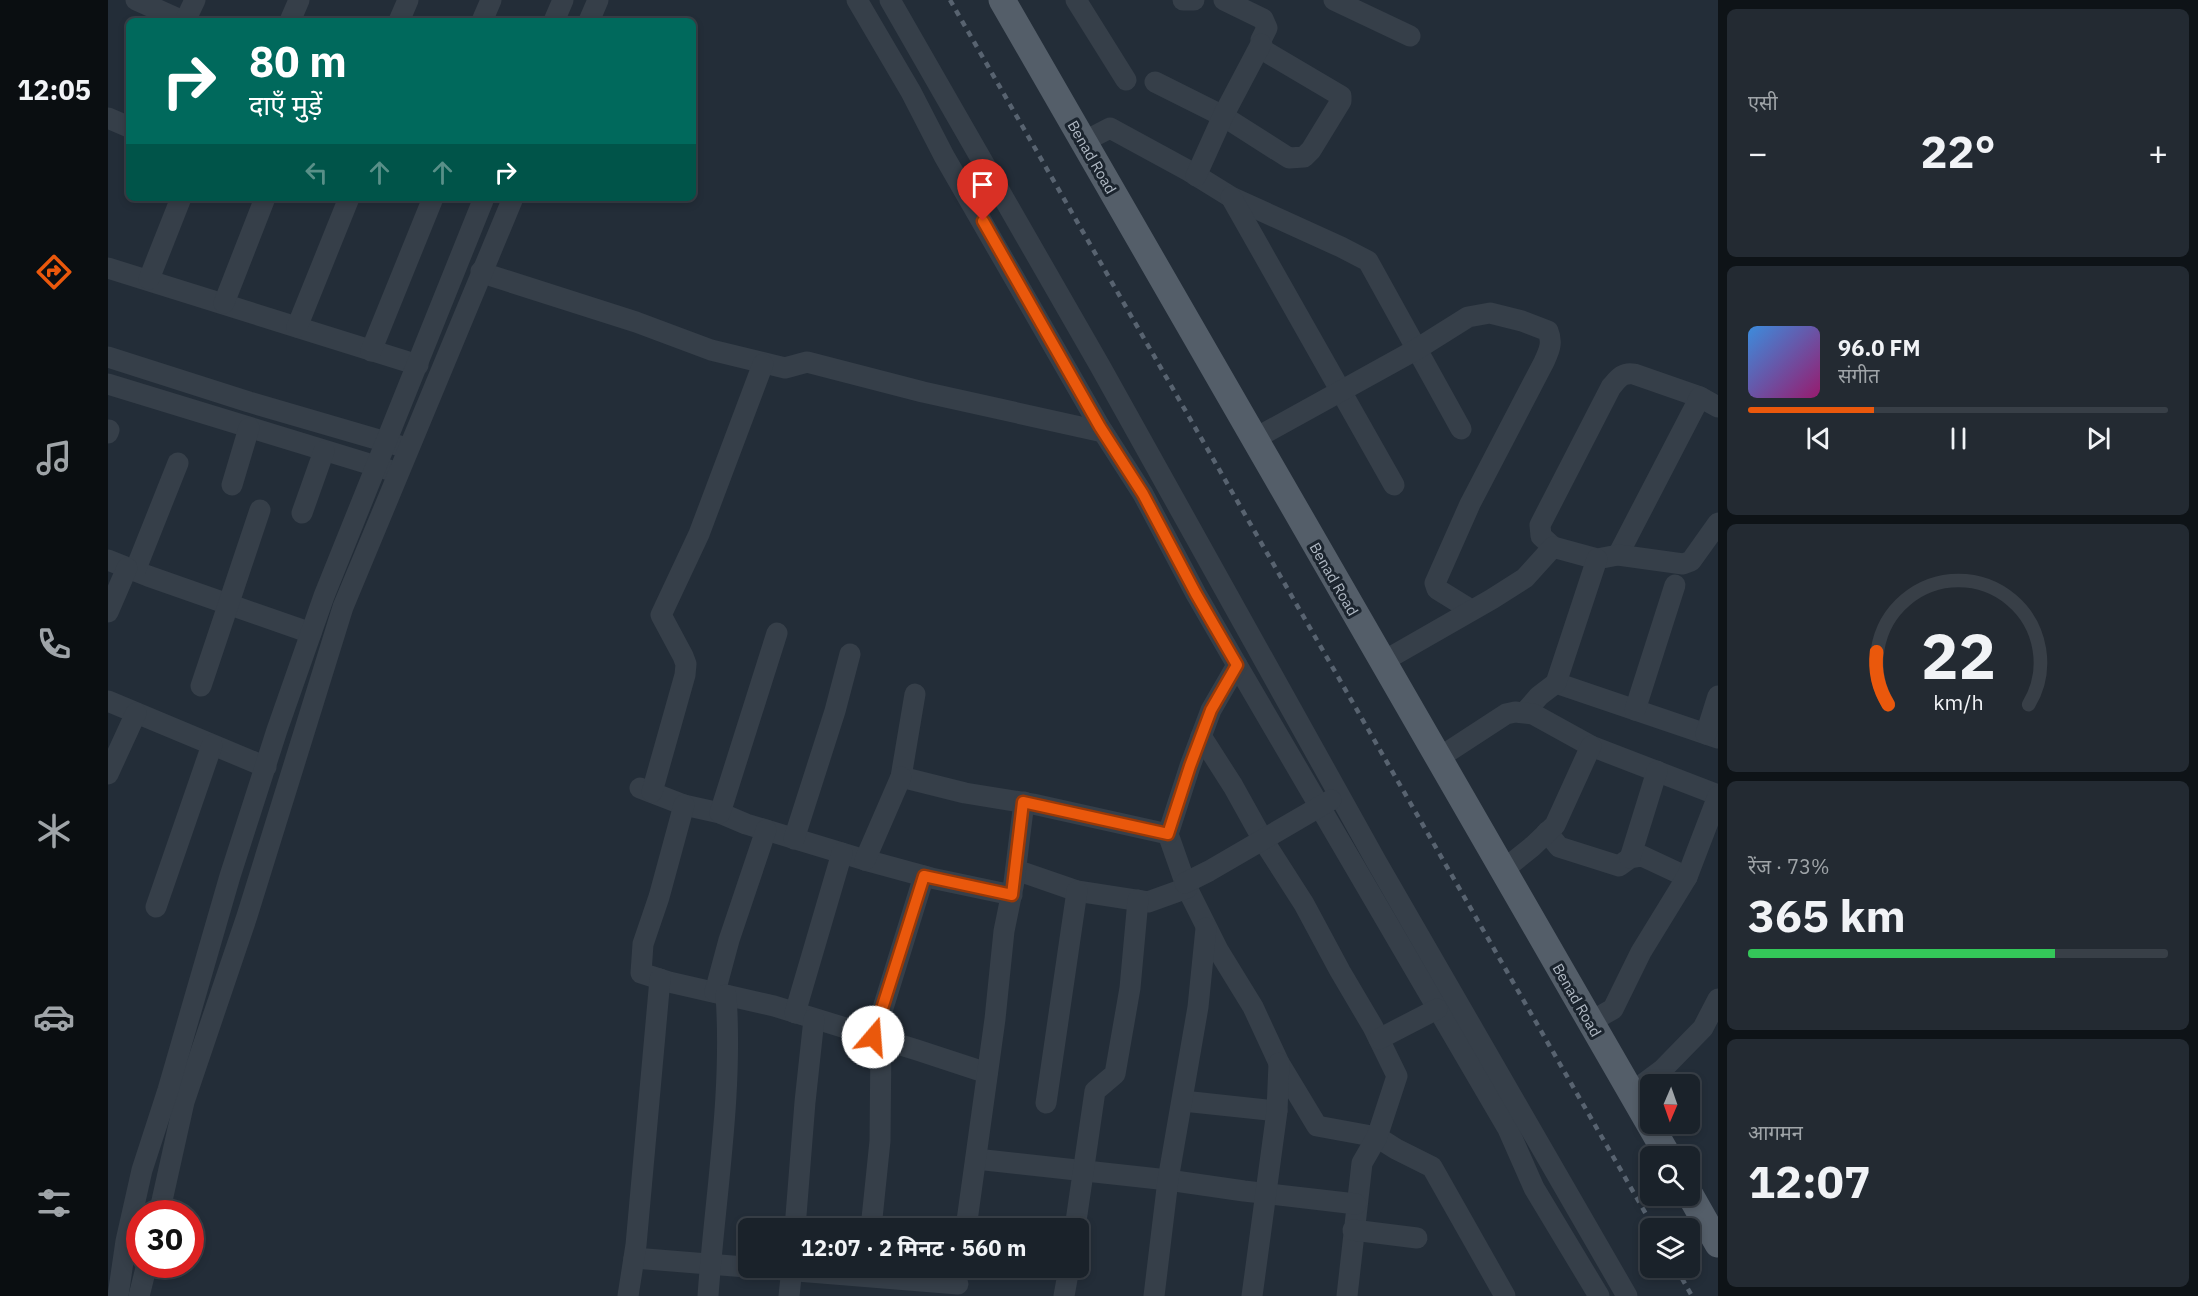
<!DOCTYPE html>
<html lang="hi">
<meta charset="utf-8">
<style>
body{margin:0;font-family:"IBM Plex Sans","Noto Sans Devanagari",sans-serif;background:#232a32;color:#f1f3f6;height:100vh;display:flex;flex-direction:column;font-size:22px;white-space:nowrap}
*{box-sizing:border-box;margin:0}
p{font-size:20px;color:#9fa4a8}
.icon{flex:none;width:33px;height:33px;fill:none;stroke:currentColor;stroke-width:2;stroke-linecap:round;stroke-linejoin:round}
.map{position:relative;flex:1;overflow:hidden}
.details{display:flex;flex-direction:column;gap:9px;padding:9px;background:#0e1317;width:480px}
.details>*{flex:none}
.hud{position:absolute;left:18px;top:18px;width:570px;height:183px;border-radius:9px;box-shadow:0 3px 9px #0003,0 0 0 2px #383f47;background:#00695c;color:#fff;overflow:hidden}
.needle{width:39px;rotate:182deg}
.buttons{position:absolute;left:1532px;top:1074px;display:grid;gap:12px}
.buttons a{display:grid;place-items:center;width:60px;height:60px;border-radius:9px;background:#1a222a;box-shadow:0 3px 9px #0003,0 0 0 2px #383f47;font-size:30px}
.speed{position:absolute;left:18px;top:1200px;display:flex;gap:12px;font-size:30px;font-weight:700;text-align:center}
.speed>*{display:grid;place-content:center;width:78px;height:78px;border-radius:50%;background:#1a222a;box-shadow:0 3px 9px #0003,0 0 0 2px #383f47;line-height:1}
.speed .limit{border:9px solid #d22;background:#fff;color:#111}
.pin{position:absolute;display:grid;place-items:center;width:51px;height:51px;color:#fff;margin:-62px -26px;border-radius:50% 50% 50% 0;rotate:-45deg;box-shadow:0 0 6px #0007}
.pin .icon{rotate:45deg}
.me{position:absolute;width:66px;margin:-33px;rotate:18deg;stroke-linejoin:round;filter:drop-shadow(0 0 4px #0008)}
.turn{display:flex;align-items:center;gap:21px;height:126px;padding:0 24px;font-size:27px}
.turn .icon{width:78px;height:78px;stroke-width:2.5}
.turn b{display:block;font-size:42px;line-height:51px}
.lanes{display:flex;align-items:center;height:57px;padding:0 24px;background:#0003;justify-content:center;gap:30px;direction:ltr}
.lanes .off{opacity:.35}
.big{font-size:45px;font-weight:700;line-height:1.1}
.details .widget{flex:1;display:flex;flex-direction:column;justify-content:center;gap:9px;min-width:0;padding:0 21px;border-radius:9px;background:#232a32}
.details .dial{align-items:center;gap:0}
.dial svg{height:156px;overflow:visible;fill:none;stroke:#383f47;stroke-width:7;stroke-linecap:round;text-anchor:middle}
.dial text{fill:#f1f3f6;stroke:none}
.song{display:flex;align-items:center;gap:18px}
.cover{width:72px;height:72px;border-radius:9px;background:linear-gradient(135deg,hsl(210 70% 55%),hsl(320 70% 35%))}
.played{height:6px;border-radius:3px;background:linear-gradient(90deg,#ea580c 30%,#383f47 30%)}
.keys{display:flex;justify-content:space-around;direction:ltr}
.heat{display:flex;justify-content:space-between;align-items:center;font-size:33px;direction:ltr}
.charge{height:9px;border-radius:4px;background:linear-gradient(90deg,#34c759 73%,#383f47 0)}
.trip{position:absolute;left:630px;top:1218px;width:351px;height:60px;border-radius:9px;background:#1a222a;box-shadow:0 3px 9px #0003,0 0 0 2px #383f47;font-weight:700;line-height:60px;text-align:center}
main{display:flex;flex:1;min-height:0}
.tab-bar{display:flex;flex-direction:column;width:108px;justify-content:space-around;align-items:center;background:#0a0e11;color:#9fa4a8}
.tab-bar .icon{width:42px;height:42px}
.tab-bar .selected{color:#ea580c}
.tab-bar b{font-size:27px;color:#f1f3f6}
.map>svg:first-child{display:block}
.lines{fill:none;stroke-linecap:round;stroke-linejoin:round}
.minor{stroke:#363f49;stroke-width:21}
.major{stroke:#545e69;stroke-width:27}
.rail{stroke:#586370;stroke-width:4.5;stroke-dasharray:6 6;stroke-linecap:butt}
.route-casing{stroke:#983908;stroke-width:15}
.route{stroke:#ea580c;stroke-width:10}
.labels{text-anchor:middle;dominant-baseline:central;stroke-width:6;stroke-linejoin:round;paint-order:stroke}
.street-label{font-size:15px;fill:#b1bac5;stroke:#1b242e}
</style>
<main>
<nav class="tab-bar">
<b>12:05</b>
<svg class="icon selected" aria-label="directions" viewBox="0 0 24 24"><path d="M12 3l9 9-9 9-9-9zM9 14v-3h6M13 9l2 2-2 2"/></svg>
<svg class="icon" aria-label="music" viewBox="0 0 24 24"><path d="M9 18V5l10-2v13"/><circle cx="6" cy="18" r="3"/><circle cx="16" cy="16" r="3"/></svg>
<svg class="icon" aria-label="phone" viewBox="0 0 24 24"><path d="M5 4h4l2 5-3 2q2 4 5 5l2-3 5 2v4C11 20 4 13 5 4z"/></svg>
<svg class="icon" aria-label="climate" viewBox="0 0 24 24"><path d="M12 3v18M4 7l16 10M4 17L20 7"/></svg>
<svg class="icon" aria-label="car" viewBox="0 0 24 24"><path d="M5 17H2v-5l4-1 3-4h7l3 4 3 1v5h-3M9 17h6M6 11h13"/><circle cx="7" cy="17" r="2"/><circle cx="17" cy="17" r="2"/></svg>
<svg class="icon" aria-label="filters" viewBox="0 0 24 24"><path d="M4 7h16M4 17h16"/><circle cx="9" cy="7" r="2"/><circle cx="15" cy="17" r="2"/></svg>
</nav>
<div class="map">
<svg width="1610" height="1296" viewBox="0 0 1610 1296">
<rect width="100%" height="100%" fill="#232d38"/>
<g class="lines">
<!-- minor -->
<g class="minor">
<path d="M28,0L75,21"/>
<path d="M749,0L803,92L836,156L992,427L1035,494L1088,594L1129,665L1400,1129L1426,1188L1491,1296"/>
<path d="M782,0L992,366L1268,861L1519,1296"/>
<path d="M968,0L1018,80"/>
<path d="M1075,0H1086"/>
<path d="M1226,0L1302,36"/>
<path d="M77,21L87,0"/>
<path d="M182,21L191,0"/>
<path d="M291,21L300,0"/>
<path d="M374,21L383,0"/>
<path d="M446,21L455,0"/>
<path d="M481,21L490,0"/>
<path d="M1047,82L1115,116L1181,158L1196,157L1203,150L1233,101V96L1155,50L1153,40L1159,28L1155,19L1116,0"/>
<path d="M0,118L21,127"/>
<path d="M975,142L1002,128L1081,171L1123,197L1233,247L1260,261L1353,429"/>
<path d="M1088,176L1115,116L1153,44"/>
<path d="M1123,197L1286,485"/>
<path d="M0,268L310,365"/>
<path d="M373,271L384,276L528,322L603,350L677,368L699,362L815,392L995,432"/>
<path d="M41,279L73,198"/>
<path d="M116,303L157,198"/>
<path d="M189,327L241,198"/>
<path d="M263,351L325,198"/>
<path d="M0,357L141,402L292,446"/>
<path d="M0,384L281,470"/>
<path d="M0,433L1,430"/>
<path d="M1146,439L1309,349L1360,317L1382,313L1414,321L1440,331C1445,343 1441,351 1436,362L1362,504L1327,583L1329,589L1363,610"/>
<path d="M124,485L141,428"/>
<path d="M194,513L216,451"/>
<path d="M1445,547L1433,536L1432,525L1503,387C1510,379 1514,372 1526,374L1592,397"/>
<path d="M1510,555L1592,397L1610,407"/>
<path d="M0,560L40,576L203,633"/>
<path d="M27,571L70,463"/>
<path d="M0,612L19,568"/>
<path d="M1274,662L1384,599L1417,578L1445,547L1489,559L1510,555L1575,564L1583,561L1610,523"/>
<path d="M1129,665L1103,710L1082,766L1060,834L1079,888L1110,950L1145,1007L1171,1063L1209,1126L1269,1137L1288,1149L1324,1167L1397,1296"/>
<path d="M1448,683L1610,738"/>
<path d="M93,686L152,510"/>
<path d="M807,694L793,777L857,793L925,804L1060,834"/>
<path d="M0,701L158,767"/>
<path d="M1527,710L1567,585"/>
<path d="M1417,712L1431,696L1448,683L1489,559"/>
<path d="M1598,734L1610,696"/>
<path d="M1093,736L1125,786L1155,840L1196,904L1232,971L1265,1027L1289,1076L1269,1137L1254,1163L1239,1296"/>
<path d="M1329,759L1398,714L1407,712L1425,714L1483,746L1610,795"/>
<path d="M0,774L28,713"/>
<path d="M532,788L576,805L612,813L638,824L757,860L823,878L904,895"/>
<path d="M544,792L577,675L578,664L575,656L553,615L591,534L655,364"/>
<path d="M576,805L551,897L535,944L533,973L561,982L666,1006L809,1050L879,1073"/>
<path d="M612,813L669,633"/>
<path d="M1439,832L1451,847L1511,866L1522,858L1534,856L1579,877"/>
<path d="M686,839L727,711L742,654"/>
<path d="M1522,858L1549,771"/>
<path d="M757,860L793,777"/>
<path d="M908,870L969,891L1040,902L1079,888"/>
<path d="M1394,871L1425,846L1447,825L1483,746"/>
<path d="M1077,883L1101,871L1223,800"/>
<path d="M48,907L104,745"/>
<path d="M607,992L621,940L658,830"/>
<path d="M687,1013L734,853"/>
<path d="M1482,1022L1505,1009L1533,952L1579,877L1610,796"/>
<path d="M766,1037L816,876"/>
<path d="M1271,1039L1329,1009"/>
<path d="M1523,1093L1554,1070L1595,1028L1610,999"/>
<path d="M1075,1101L1169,1111"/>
<path d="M938,1103L969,891"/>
<path d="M868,1159L1060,1180L1136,1191L1248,1204"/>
<path d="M51,1214L76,1102L139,916L235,607L405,198"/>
<path d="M687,1228L697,1102L706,1019"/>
<path d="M763,1228L772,1141L773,1038"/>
<path d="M858,1228L887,1019L896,931L906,882L916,802"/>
<path d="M967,1228L987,1091L1007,1074L1022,988L1030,900"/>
<path d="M1245,1230L1309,1238"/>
<path d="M526,1258L850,1284"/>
<path d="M10,1296L18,1241L34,1170L60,1090L122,876L169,730L216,596L376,198"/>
<path d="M31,1296L39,1264"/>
<path d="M520,1296L528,1245L552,979"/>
<path d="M600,1296C607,1196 625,1095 618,995"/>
<path d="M681,1296L684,1268"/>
<path d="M956,1296L961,1268"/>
<path d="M1046,1296L1060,1180L1090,1007L1098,928"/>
<path d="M1144,1296L1169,1111L1171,1063"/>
</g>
<!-- major -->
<g class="major">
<path d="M894,0L1560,1156"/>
<path d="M1581,1193L1610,1244"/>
</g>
<!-- rail -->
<g class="rail">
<path d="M842,0L1546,1228"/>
<path d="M1568,1268L1584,1296"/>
</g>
</g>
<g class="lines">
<defs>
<path id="route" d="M765,1037L816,876L904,895L915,802L1060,834L1082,766L1103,710L1129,665L1088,594L1035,494L992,427L875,221"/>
</defs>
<!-- route casing -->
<use href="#route" class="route-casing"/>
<!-- route -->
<use href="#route" class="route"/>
</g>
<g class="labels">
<!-- street labels -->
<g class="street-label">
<text transform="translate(984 157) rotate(60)">Benad Road</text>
<text transform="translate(1226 579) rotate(60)">Benad Road</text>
<text transform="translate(1469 1000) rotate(60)">Benad Road</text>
</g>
</g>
</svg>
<div class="buttons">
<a><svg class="needle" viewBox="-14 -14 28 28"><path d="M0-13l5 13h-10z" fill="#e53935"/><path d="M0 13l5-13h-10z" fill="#9fa4a8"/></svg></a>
<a><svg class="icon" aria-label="search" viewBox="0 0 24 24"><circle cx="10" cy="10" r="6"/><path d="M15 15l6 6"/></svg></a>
<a><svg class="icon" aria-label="layers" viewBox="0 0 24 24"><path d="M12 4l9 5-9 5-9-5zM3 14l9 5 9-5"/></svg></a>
</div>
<div class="speed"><div class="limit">30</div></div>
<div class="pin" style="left:875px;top:221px;background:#d93025"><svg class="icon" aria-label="arrive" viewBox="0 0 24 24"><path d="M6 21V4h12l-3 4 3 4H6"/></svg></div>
<svg class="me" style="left:765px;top:1037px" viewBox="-20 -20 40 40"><circle r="19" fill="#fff"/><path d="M0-13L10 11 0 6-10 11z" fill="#ea580c"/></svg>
<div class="trip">12:07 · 2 मिनट · 560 m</div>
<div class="hud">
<div class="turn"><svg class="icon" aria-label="right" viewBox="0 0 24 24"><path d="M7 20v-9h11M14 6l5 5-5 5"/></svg><div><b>80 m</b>दाएँ मुड़ें</div></div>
<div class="lanes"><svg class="icon off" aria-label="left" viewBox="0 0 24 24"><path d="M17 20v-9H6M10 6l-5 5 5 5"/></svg><svg class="icon off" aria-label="ahead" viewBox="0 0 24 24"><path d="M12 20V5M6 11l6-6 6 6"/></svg><svg class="icon off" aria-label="ahead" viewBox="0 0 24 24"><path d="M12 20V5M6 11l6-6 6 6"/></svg><svg class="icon" aria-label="right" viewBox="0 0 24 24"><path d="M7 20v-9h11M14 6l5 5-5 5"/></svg></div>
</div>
</div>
<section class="details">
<div class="widget"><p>एसी</p>
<div class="heat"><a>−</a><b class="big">22°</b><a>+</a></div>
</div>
<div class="widget">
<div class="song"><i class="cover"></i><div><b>96.0 FM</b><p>संगीत</p></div></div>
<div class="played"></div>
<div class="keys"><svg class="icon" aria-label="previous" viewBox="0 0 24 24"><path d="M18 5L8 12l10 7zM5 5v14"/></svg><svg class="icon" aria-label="pause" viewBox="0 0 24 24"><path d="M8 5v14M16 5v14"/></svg><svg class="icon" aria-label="next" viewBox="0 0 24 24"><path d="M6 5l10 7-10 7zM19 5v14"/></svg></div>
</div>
<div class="widget dial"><svg viewBox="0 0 100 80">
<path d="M14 69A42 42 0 1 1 86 69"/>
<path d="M14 69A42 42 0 0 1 8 42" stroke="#ea580c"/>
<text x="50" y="56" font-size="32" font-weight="700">22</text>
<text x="50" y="72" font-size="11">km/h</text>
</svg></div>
<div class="widget"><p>रेंज · 73%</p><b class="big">365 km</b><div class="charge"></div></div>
<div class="widget"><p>आगमन</p><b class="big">12:07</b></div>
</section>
</main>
